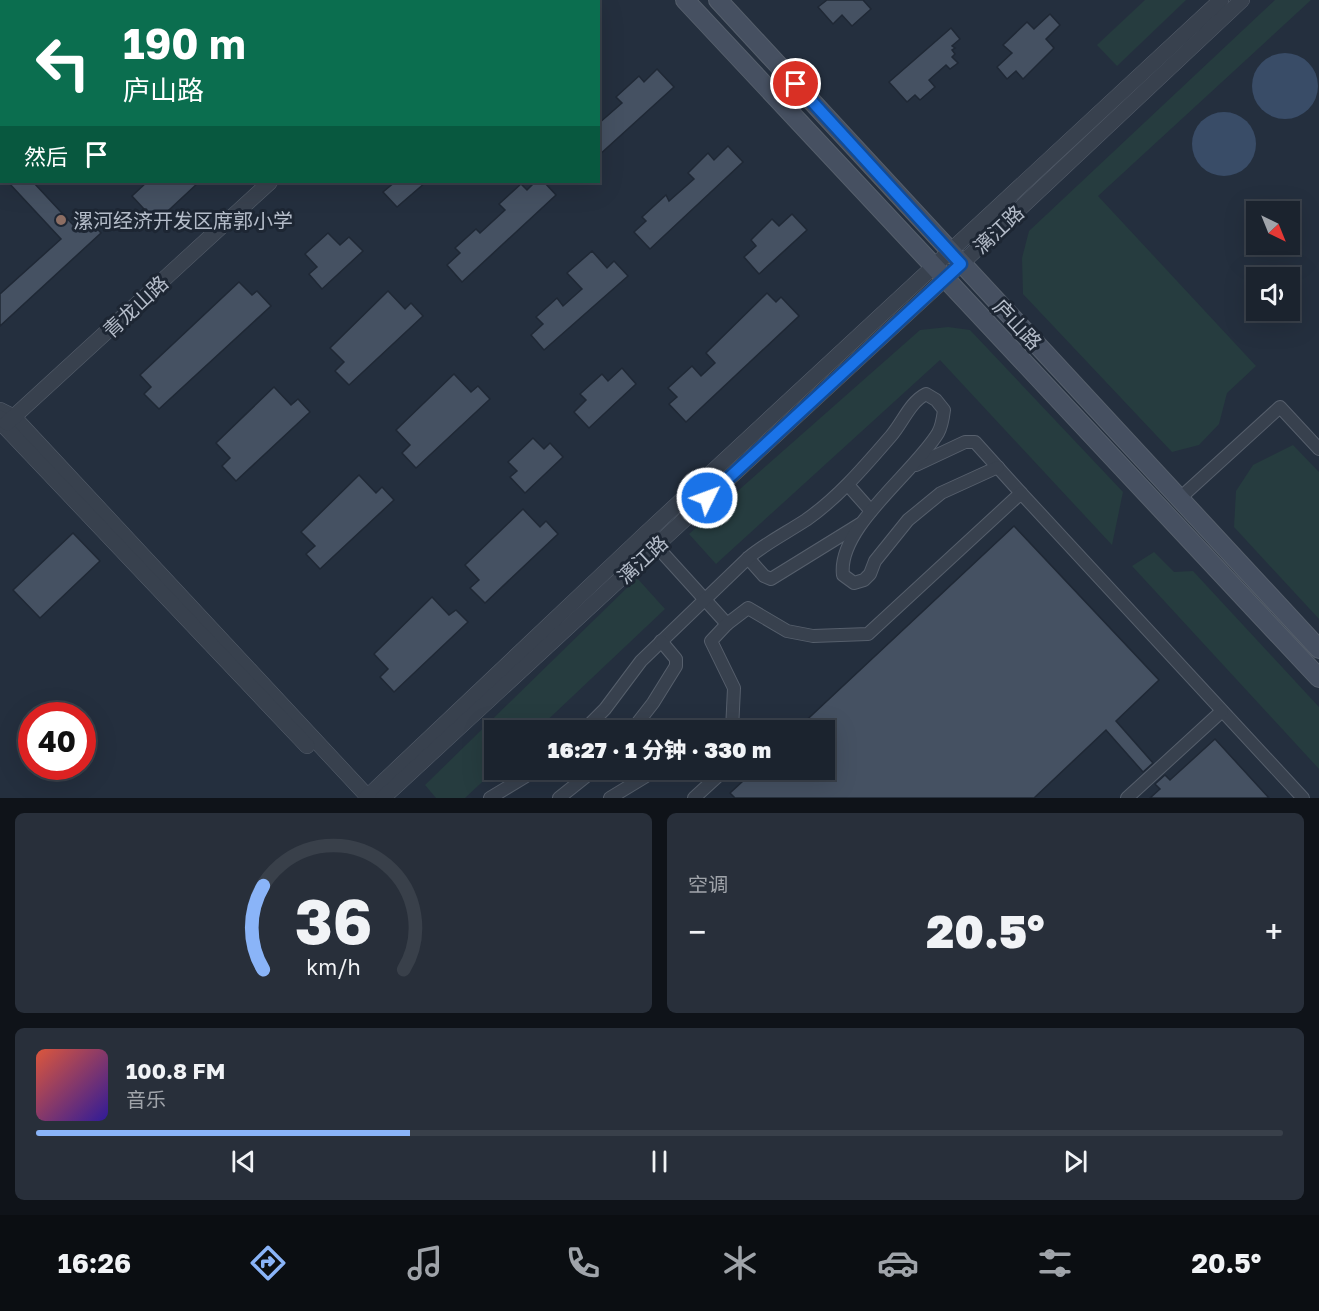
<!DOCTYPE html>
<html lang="zh">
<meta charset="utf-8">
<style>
body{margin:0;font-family:"Golos Text","Noto Sans SC",sans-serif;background:#282f3a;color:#f1f3f6;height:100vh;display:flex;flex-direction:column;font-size:22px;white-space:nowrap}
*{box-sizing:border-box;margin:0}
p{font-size:20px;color:#a0a4aa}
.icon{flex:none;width:33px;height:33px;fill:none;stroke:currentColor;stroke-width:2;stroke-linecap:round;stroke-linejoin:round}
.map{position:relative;height:798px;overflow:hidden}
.side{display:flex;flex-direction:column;gap:15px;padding:15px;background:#0f1319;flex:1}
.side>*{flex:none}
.banner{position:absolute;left:0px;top:0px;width:600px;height:183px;box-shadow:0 6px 24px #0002,0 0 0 2px #39404a;background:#0b6e4f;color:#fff;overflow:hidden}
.needle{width:39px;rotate:137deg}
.tools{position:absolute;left:1246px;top:201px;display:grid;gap:12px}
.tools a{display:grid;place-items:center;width:54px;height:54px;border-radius:0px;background:#1b232e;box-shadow:0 6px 24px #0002,0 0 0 2px #39404a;font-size:30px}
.speed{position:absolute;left:18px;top:702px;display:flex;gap:12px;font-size:30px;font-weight:700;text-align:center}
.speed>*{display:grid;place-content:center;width:78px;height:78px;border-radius:50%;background:#1b232e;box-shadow:0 6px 24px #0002,0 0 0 2px #39404a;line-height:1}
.speed .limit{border:9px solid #d22;background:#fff;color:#111}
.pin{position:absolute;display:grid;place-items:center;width:51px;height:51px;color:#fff;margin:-26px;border:3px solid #fff;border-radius:50%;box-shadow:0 2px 6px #0007}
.me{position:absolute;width:66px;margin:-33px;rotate:48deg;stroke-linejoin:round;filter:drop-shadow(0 0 4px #0008)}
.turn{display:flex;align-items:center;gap:21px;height:126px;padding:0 24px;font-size:27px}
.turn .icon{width:78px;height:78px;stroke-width:2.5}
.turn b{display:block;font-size:42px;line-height:51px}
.then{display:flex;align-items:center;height:57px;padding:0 24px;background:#0003;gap:12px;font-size:22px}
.big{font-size:45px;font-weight:800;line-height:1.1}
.side .tile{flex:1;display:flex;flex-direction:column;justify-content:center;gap:9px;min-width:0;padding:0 21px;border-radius:9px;background:#282f3a}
.side .dial{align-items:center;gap:0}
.dial svg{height:156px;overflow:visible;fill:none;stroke:#39404a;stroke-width:7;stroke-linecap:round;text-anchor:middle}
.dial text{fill:#f1f3f6;stroke:none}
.song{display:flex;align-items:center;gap:18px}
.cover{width:72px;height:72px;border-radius:9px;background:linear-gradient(135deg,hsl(10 70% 55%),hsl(250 70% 35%))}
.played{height:6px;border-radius:3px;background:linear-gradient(90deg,#8ab4f8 30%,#39404a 30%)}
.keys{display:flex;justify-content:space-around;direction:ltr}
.heat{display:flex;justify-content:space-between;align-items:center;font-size:33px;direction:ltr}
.side .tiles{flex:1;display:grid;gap:15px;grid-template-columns:1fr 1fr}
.tile:last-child{grid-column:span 2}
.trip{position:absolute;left:484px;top:720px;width:351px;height:60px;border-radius:0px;background:#1b232e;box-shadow:0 6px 24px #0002,0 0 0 2px #39404a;font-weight:800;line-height:60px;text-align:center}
.tabs{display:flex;height:96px;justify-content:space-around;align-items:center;background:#0b0e12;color:#a0a4aa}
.tabs .icon{width:42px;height:42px}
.tabs .on{color:#8ab4f8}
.tabs b{font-size:27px;color:#f1f3f6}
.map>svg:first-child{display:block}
.green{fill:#263c3f}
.water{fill:#394c67}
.building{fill:#455162;stroke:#1f2835;stroke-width:1.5}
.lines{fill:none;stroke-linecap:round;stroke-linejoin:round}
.minor-casing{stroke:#565f6c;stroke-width:14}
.tertiary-casing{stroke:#565f6c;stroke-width:16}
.secondary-casing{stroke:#565f6c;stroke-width:20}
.minor{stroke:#38414e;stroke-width:12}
.tertiary{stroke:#38414e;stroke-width:15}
.secondary{stroke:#465061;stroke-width:18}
.route-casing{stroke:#114b97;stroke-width:15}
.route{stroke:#1a73e8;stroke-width:10}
.education-dot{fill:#8d6e63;stroke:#1d2633;stroke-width:2}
.labels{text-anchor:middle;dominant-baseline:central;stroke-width:6;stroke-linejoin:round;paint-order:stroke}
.poi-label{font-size:20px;fill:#b4bcc9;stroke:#1d2633;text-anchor:start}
.street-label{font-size:20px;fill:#b4bcc9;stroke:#1d2633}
</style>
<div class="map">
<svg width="1319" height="798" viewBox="0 0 1319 798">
<rect width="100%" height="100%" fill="#242f3e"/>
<!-- green -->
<g class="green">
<path d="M1145,0H1186L1117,66L1097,45Z"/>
<path d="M1275,0H1311L1098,196L1256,366L1227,393L1219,424L1199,445L1172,452L1023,294L1022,258L1029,231Z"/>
<path d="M948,327L970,330L1123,492L1112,545L940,360L716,564L689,534L920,330Z"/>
<path d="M1293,445L1319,472V619L1234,527L1236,491L1253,465Z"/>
<path d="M1154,552L1174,572L1193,571L1319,707V769L1132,566Z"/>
<path d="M637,578L665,609L537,730H495V770L465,798H436L425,785Z"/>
</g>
<!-- water -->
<g class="water">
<circle cx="1285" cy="86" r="33"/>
<circle cx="1224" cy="144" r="32"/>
</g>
<!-- building -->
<g class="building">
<path d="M827,0H863L871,9L852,26L842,15L833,24L818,7Z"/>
<path d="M1050,14L1060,25L1046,39L1054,48L1023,79L1016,71L1007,79L997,67L1012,53L1003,45L1027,22L1034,29Z"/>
<path d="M951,28L960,39L952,46L955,48L952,50L955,54L952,57L958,63L950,69L946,65L929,80L935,87L920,100L915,95L907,102L889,82Z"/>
<path d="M657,69L674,87L598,156V124L622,103L616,97L639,76L644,82Z"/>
<path d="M728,146L743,162L650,249L634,232L646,221L642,217L666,195L669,201L694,179L688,173L708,153L714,160Z"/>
<path d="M8,182H33L74,226L86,216L101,233L0,326V294L61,239Z"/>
<path d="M147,182H199L156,222L132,196Z"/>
<path d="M395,182H426L397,207L383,192Z"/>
<path d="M535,182H544L556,195L462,282L447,265L460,253L455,248L476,229L480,233L505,210L499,204L521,184L527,190Z"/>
<path d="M792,214L807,230L759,274L744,257L756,246L751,240L772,219L779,226Z"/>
<path d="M328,233L340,245L349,237L363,251L322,289L309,274L317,267L305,254Z"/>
<path d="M592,251L607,268L614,261L628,276L544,350L531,335L543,324L536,317L557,298L563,306L582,289L567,273Z"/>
<path d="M239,282L252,295L257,291L271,306L159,409L144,394L151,387L140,375Z"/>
<path d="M388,291L405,309L411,303L423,316L349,385L335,371L344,362L330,348Z"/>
<path d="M767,293L776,302L781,297L799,316L686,422L669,404L677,397L668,388L692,366L701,376L715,363L706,353Z"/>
<path d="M622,368L636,384L589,428L574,412L586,400L580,394L602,374L608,381Z"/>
<path d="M454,374L471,392L478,386L490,399L416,468L402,453L410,445L396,430Z"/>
<path d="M274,387L291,405L298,399L310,412L236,481L222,466L230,458L216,443Z"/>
<path d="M533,438L544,449L550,443L563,457L525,493L510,477L517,471L508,462Z"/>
<path d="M359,475L376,493L382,487L394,500L320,569L306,554L315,546L301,532Z"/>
<path d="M523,509L540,527L546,521L558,534L485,603L470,588L479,580L465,565Z"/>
<path d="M1014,526L1159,680L1116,721L1153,763L1143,772L1106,730L1034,798H735L730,793L755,770H825V730H796Z"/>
<path d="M73,533L100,561L40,618L13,590Z"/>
<path d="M432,597L449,615L456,610L468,622L394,692L380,677L388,669L374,654Z"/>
<path d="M1215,739L1269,798H1150L1160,789L1155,784L1165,775L1170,780Z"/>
</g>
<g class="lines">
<defs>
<g id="minor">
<path d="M916,465L965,442H975L1021,493"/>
<path d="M848,485L871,511"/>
<path d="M1179,499L1280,407L1319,449"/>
<path d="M650,539L727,624"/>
<path d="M748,558L764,576L771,579L860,524"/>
<path d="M584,730L605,709L641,661L748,558C766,543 786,533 806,520C839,497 865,466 891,436C903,422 910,402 926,394L936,400L944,410C943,418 942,426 938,433C914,473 837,528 843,575L854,583L864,580L870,574L875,561L908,520L941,493L998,467"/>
<path d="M632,730L653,703L676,666V659L661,641"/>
<path d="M732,730L734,688L711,641L727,624L748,608L787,631L813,636L868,634L1021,493L1303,798"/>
<path d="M490,798L536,770"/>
<path d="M559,798L594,770"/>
<path d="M610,798L656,770"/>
<path d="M694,798L719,775L721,770"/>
<path d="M1127,798L1222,711"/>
</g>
<g id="tertiary">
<path d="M466,2L467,0"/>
<path d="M0,410L14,417L369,798"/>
<path d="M0,418L4,426L307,746"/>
<path d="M7,423L270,182"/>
<path d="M366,798L645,534L1221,0"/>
<path d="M383,798L961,264L1242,0"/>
</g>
<g id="secondary">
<path d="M685,0L1319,678"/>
<path d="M718,0L1319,649"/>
</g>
</defs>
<!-- minor casing -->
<use href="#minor" class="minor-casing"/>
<!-- tertiary casing -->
<use href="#tertiary" class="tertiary-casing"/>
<!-- secondary casing -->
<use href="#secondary" class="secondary-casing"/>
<!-- minor -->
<use href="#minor" class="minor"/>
<!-- tertiary -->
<use href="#tertiary" class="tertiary"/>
<!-- secondary -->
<use href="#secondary" class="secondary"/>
</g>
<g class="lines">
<defs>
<path id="route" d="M707,498L961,264L796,84"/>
</defs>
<!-- route casing -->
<use href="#route" class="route-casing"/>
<!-- route -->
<use href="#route" class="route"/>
</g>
<!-- markers -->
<circle class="education-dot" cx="61" cy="220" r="6"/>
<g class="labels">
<!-- poi labels -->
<g class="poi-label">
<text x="73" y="220">漯河经济开发区席郭小学</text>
</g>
<!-- street labels -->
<g class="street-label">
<text transform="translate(998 229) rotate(-43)">漓江路</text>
<text transform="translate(135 306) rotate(-43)">青龙山路</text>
<text transform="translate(1018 324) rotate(47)">庐山路</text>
<text transform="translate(642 559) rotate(-43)">漓江路</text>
</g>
</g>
</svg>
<div class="tools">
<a><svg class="needle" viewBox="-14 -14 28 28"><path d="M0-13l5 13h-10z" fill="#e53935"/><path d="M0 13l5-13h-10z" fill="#a0a4aa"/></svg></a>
<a><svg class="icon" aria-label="sound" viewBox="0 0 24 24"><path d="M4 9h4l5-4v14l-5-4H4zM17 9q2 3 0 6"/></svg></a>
</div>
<div class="speed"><div class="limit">40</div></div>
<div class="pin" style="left:796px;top:84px;background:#d93025"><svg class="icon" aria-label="arrive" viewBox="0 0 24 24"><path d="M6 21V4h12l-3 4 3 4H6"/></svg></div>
<svg class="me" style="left:707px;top:498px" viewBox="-20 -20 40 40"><circle r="17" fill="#1a73e8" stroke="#fff" stroke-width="3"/><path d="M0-11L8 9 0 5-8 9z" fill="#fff"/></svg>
<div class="trip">16:27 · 1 分钟 · 330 m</div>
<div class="banner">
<div class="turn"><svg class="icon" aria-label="left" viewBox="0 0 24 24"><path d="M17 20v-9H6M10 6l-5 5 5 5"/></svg><div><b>190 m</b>庐山路</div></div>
<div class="then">然后<svg class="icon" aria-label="arrive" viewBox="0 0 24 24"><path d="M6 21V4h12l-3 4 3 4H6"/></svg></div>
</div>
</div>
<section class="side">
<div class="tiles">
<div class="tile dial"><svg viewBox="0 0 100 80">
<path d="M14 69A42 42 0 1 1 86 69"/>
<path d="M14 69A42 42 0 0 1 14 26" stroke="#8ab4f8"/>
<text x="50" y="56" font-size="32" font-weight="700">36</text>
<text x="50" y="72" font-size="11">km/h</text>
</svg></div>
<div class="tile"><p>空调</p>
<div class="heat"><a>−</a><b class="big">20.5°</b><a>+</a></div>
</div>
<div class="tile">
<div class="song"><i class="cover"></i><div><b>100.8 FM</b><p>音乐</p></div></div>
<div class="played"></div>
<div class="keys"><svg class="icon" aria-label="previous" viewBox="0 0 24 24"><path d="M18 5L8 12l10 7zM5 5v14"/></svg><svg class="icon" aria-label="pause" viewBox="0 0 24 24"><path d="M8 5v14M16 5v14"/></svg><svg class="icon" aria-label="next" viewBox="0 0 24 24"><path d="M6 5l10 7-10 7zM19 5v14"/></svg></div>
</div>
</div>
</section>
<nav class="tabs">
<b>16:26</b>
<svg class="icon on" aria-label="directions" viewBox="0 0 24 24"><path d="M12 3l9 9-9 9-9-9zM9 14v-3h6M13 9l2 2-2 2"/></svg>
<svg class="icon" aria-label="music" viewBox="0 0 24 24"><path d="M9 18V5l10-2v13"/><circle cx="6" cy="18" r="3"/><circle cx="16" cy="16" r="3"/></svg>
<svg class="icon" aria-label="phone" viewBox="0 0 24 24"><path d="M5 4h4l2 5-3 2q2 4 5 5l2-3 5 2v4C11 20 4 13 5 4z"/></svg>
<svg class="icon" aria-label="climate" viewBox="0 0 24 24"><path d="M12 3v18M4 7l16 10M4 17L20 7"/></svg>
<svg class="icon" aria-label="car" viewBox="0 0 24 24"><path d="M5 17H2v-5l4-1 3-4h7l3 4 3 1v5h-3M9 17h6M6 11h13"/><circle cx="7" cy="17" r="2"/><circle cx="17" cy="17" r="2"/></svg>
<svg class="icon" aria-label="filters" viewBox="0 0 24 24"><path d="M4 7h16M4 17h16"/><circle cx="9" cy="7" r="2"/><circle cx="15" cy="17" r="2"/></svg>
<b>20.5°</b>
</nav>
